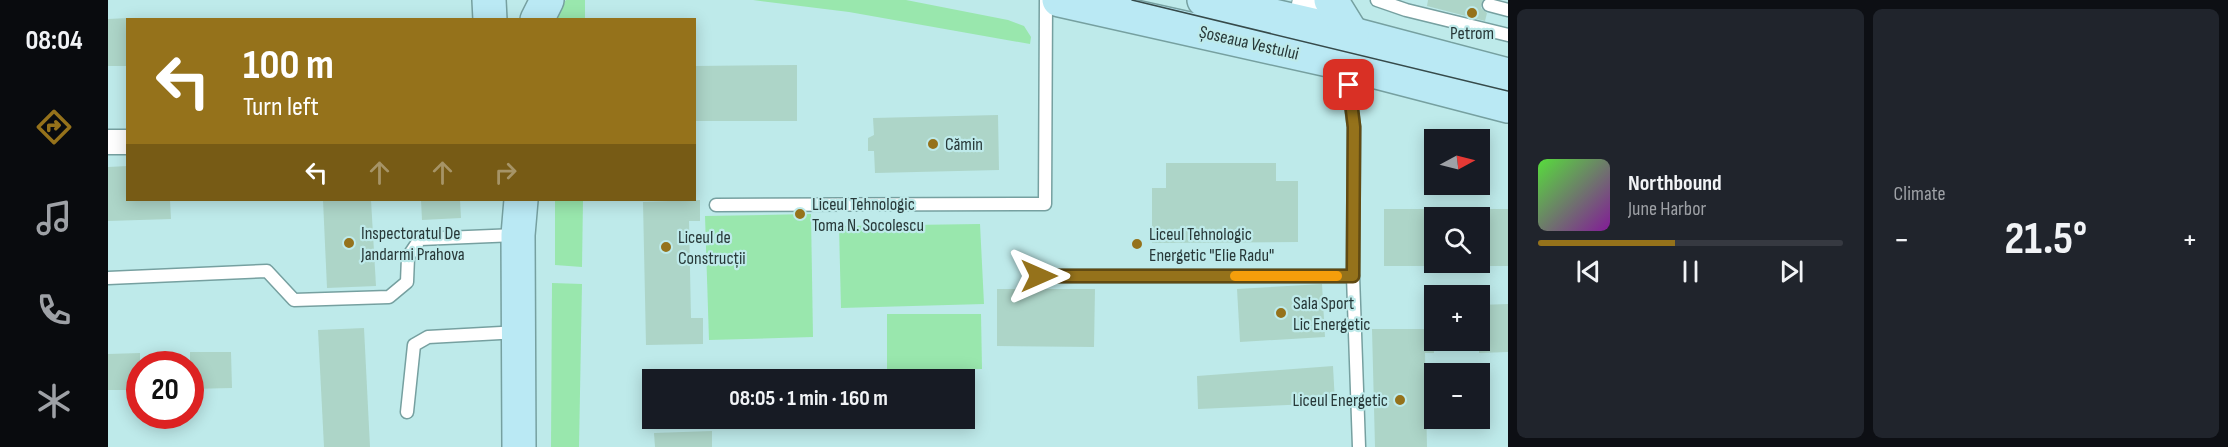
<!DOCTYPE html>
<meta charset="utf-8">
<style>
body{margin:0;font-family:"Sofia Sans Condensed",sans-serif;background:#20242c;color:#f1f3f6;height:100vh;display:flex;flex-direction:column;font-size:22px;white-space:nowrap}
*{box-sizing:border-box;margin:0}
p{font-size:20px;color:#9ea1a6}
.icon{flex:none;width:33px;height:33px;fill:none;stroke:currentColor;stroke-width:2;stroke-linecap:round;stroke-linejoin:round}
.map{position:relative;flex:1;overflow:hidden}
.details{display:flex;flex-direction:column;gap:9px;padding:9px;background:#0d0f14;width:720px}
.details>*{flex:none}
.guide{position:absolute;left:18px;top:18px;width:570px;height:183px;border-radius:0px;box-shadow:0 3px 15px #0003;background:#95721b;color:#fff;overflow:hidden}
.needle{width:39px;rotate:83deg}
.controls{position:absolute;left:1316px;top:129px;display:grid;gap:12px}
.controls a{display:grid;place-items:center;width:66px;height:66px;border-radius:0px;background:#171b24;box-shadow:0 3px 15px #0003;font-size:30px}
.speed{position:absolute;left:18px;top:351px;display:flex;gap:12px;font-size:30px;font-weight:700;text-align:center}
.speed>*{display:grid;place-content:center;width:78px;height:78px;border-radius:50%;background:#171b24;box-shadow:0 3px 15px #0003;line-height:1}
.speed .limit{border:9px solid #d22;background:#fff;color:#111}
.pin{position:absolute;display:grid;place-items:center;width:51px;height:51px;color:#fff;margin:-26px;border-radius:12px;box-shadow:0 3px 9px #0006}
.me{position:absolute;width:66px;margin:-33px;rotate:90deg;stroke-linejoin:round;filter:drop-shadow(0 0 4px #0008)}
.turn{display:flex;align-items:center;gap:21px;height:126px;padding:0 18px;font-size:27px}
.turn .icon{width:78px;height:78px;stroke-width:2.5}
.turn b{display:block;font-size:42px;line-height:51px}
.lanes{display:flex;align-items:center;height:57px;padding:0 18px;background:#0003;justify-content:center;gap:30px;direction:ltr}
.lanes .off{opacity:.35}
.big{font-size:45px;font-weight:700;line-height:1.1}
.details .widget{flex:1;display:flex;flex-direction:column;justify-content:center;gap:9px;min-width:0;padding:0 21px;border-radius:9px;background:#20242c}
.song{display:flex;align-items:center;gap:18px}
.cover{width:72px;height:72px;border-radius:9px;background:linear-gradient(135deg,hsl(110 70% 55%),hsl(290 70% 35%))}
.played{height:6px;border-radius:3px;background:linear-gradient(90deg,#95721b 45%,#363941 45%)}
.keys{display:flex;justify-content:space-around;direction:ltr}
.heat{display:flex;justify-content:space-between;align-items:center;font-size:33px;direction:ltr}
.details .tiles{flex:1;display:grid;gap:9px;grid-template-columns:repeat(2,1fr)}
.trip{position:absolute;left:534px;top:369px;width:333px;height:60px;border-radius:0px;background:#171b24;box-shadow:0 3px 15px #0003;font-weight:700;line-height:60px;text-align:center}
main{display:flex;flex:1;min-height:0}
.tab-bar{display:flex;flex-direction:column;width:108px;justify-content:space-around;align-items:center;background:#090b0e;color:#9ea1a6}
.tab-bar .icon{width:42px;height:42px}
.tab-bar .selected{color:#95721b}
.tab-bar b{font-size:27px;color:#f1f3f6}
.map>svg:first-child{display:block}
.green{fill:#99e7ad}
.building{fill:#add5c8}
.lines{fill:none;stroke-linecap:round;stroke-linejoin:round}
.service-casing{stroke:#76a0a0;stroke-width:15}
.minor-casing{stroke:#76a0a0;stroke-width:27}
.tertiary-casing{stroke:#76a0a0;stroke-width:34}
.secondary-casing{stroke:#76a0a0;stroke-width:36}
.service{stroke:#fff;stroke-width:12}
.minor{stroke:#fff;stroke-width:24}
.tertiary{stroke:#fff;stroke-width:32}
.secondary{stroke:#bae9f4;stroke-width:33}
.tram{stroke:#364a4a;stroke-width:1.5}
.route-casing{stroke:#614a12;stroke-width:15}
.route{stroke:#95721b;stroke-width:10}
.slow{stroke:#f59e0b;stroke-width:10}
.poi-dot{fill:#95721b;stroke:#beeaea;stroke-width:2}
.labels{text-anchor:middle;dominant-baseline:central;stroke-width:4.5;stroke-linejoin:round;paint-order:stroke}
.poi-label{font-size:18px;fill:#273838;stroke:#beeaea;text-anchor:start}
.street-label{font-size:18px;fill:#273838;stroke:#beeaea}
</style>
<main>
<nav class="tab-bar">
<b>08:04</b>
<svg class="icon selected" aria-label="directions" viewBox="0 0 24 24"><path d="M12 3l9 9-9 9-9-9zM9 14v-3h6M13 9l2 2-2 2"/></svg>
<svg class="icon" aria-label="music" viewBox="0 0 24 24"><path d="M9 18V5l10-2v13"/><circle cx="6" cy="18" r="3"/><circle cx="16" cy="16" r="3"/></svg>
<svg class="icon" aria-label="phone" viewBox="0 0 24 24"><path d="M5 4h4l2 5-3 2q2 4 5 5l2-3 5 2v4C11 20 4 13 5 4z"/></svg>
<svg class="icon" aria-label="climate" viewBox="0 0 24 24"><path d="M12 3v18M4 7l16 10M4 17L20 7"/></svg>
</nav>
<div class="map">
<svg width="1400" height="447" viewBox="0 0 1400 447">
<rect width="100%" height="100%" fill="#beeaea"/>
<!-- green -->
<g class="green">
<path d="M458,0H477V19L448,20L450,9Z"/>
<path d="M645,0H798L900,20L916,26L923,37L922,44L741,12Z"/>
<path d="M447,200H475L474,267L447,265Z"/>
<path d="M703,214L705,337L601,340L597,216Z"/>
<path d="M872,224L876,304L733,308L731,226Z"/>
<path d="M444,283L474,284L471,447H443Z"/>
<path d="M779,314H873L874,369L779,370Z"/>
</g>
<!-- building -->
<g class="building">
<path d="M1320,0H1375L1373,8L1379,13L1377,21L1319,6Z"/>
<path d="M20,18V66H0V19Z"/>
<path d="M689,65V121H586V66Z"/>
<path d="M890,115L891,170L767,173L766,151H760V138L766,135L765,118Z"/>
<path d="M1058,163H1168V181H1190V242L1044,243V188H1058Z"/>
<path d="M20,166V200H62L63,219L0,221V167Z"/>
<path d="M215,200H263L268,286L219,288Z"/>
<path d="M313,200H352L353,218L314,220Z"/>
<path d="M592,200V221H581L583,318H595V344L538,345L535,202Z"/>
<rect x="1276" y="209" width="50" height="57"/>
<rect x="1371" y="209" width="29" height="57"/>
<path d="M1214,284L1217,337L1132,342L1129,289Z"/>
<path d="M889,289H987L986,347L889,346Z"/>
<path d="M1400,304V352L1371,353V305Z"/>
<path d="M256,328L262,447H216L210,330Z"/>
<path d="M1264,329H1326V353H1317L1319,447H1267Z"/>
<path d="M82,352H123L124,388L82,389Z"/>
<path d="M32,353V390H0V354Z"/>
<path d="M1225,366L1227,403L1090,409L1089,376Z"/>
<path d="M604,431V447H547L546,433Z"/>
</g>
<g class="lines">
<defs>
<g id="service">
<path d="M1269,0L1298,10L1400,35"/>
<path d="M1381,5L1400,10"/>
<path d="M608,205L937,204L938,0"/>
<path d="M931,276H1245L1246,127L1238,67"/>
<path d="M1245,276L1251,447"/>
<path d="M0,278L159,271L186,300L281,297L299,282L300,257L312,239L409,235"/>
<path d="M299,412L306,345L320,337L410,332"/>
</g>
<path id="minor" d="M0,142H20"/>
<path id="tertiary" d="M1191,50L1201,0"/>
<g id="secondary">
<path d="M381,0L382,20"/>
<path d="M951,0L1238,64L1400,106"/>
<path d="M1096,0L1244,34L1400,75"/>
<path d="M1223,0L1244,34"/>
<path d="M429,20L439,0"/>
<path d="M411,447L410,235L413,200"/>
</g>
</defs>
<!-- service casing -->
<use href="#service" class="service-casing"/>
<!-- minor casing -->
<use href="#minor" class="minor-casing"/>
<!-- tertiary casing -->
<use href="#tertiary" class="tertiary-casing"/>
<!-- secondary casing -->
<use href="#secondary" class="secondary-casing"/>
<!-- service -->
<use href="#service" class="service"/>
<!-- minor -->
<use href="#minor" class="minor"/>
<!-- tertiary -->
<use href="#tertiary" class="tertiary"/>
<!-- secondary -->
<use href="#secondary" class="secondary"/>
<!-- tram -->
<path class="tram" d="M1024,0L1400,91"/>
</g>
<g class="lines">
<defs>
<path id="route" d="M931,276H1245L1246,127L1241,85"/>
</defs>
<!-- route casing -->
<use href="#route" class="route-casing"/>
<!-- route -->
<use href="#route" class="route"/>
<!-- slow -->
<path class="slow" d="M1127,276H1229"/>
</g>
<!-- markers -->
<g class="poi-dot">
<circle cx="1364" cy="13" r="6"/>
<circle cx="825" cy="144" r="6"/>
<circle cx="692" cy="214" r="6"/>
<circle cx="241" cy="243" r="6"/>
<circle cx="1029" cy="244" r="6"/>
<circle cx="558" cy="247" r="6"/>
<circle cx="1173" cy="313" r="6"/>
<circle cx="1292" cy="400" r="6"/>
</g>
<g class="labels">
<!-- poi labels -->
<g class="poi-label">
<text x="1364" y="33" text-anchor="middle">Petrom</text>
<text x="837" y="144">Cămin</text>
<text x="704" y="204">Liceul Tehnologic<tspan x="704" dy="21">Toma N. Socolescu</tspan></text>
<text x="253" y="233">Inspectoratul De<tspan x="253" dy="21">Jandarmi Prahova</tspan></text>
<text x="1041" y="234">Liceul Tehnologic<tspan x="1041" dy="21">Energetic "Elie Radu"</tspan></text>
<text x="570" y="237">Liceul de<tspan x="570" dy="21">Construcții</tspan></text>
<text x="1185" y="303">Sala Sport<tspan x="1185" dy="21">Lic Energetic</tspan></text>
<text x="1280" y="400" text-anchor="end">Liceul Energetic</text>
</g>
<!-- street labels -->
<g class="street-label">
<text transform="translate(1141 43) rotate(13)">Șoseaua Vestului</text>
</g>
</g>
</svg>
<div class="controls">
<a><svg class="needle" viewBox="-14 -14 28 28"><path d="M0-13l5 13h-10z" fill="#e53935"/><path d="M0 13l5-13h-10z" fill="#9ea1a6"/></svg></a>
<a><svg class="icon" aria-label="search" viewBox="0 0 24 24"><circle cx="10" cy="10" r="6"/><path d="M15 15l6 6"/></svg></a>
<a>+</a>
<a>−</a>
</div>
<div class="speed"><div class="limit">20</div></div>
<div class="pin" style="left:1241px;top:85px;background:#d93025"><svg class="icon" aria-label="arrive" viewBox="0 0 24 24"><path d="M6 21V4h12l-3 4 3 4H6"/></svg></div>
<svg class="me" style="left:931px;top:276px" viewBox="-20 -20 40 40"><path d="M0-17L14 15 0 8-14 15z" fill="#95721b" stroke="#fff" stroke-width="4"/></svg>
<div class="trip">08:05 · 1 min · 160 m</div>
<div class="guide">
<div class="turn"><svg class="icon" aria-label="left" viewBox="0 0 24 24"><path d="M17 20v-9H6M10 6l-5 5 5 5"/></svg><div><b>100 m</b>Turn left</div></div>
<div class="lanes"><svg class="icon" aria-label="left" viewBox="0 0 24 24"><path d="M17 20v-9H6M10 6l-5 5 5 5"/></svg><svg class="icon off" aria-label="ahead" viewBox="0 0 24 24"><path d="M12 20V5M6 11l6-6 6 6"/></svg><svg class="icon off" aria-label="ahead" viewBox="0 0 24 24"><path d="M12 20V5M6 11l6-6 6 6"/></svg><svg class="icon off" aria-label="right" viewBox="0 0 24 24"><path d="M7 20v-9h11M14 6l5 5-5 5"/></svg></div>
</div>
</div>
<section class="details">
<div class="tiles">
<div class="widget">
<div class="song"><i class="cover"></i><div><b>Northbound</b><p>June Harbor</p></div></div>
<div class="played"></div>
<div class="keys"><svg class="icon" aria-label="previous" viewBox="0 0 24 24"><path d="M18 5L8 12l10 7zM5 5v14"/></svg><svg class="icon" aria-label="pause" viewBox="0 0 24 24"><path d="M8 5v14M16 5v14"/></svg><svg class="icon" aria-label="next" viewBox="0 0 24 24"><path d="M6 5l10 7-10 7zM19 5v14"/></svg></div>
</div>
<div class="widget"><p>Climate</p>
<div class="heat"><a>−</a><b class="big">21.5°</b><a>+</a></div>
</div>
</div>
</section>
</main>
